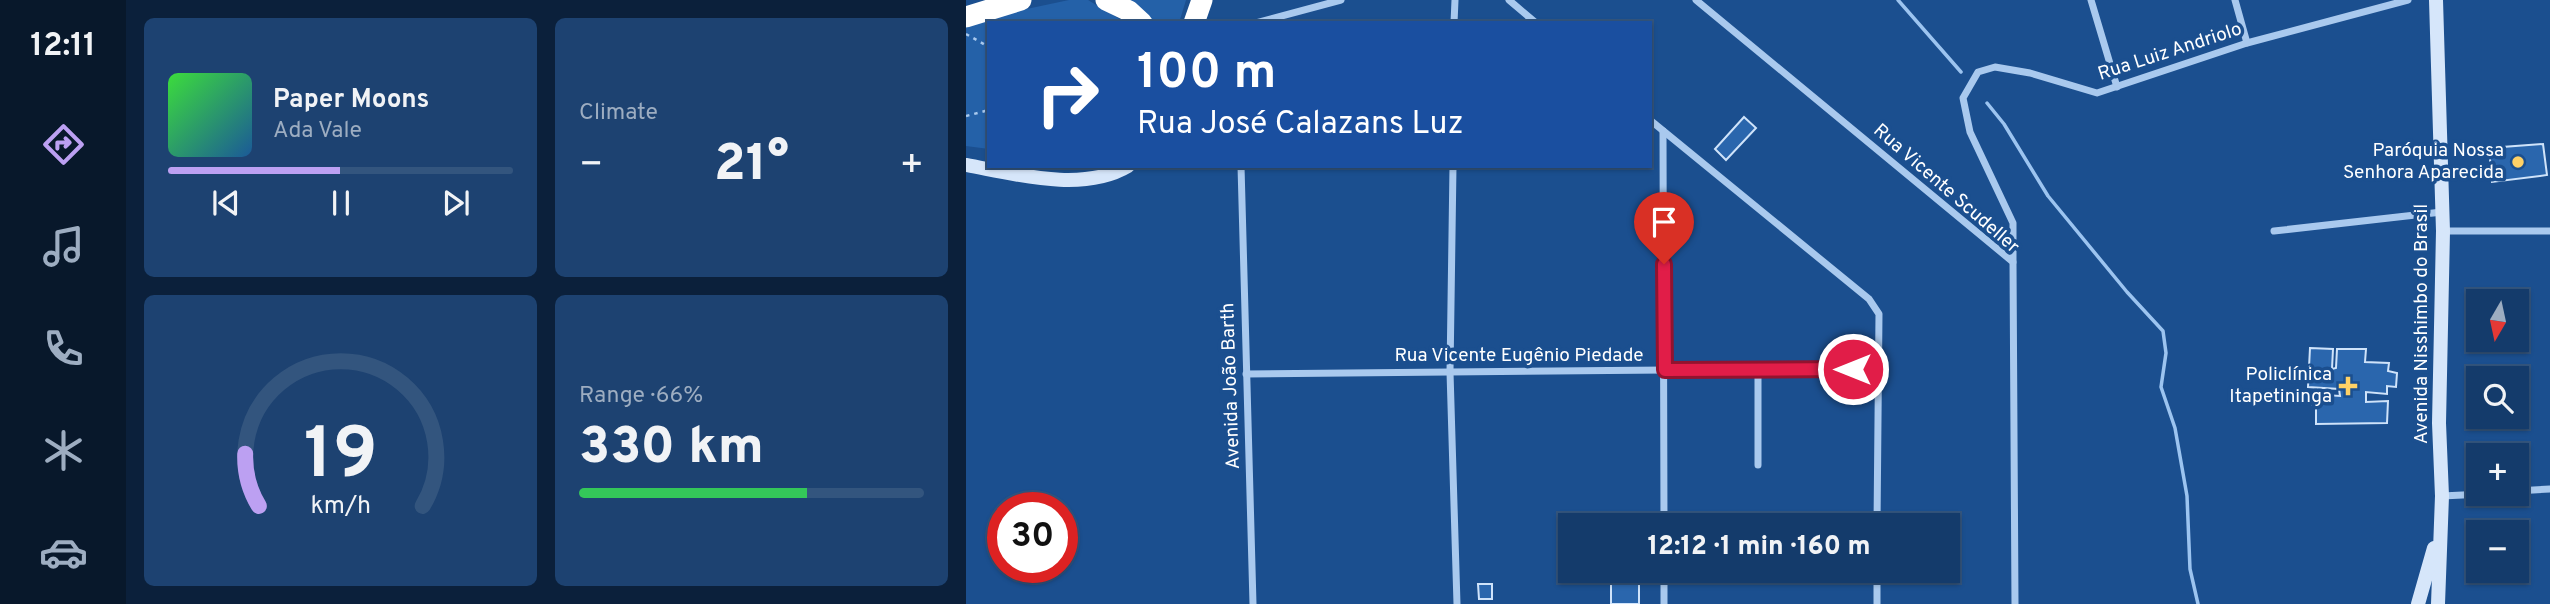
<!DOCTYPE html>
<meta charset="utf-8">
<style>
body{margin:0;font-family:Overpass,sans-serif;background:#1d4271;color:#f1f3f6;height:100vh;display:flex;flex-direction:column;font-size:26px;white-space:nowrap}
*{box-sizing:border-box;margin:0}
p{font-size:23px;color:#9dadc1}
.icon{flex:none;width:38px;height:38px;fill:none;stroke:currentColor;stroke-width:2;stroke-linecap:round;stroke-linejoin:round}
.map{position:relative;flex:1;overflow:hidden}
.side{display:flex;flex-direction:column;gap:18px;padding:18px;background:#0b203b;width:840px}
.side>*{flex:none}
.top-card{position:absolute;left:21px;top:21px;width:665px;height:147px;border-radius:0px;box-shadow:0 2px 5px #0004,0 0 0 2px #33557e;background:#1a4fa0;color:#fff;overflow:hidden}
.needle{width:46px;rotate:189deg}
.fabs{position:absolute;left:1500px;top:289px;display:grid;gap:14px}
.fabs a{display:grid;place-items:center;width:63px;height:63px;border-radius:0px;background:#143b6b;box-shadow:0 2px 5px #0004,0 0 0 2px #33557e;font-size:35px}
.speed{position:absolute;left:21px;top:492px;display:flex;gap:14px;font-size:35px;font-weight:700;text-align:center}
.speed>*{display:grid;place-content:center;width:91px;height:91px;border-radius:50%;background:#143b6b;box-shadow:0 2px 5px #0004,0 0 0 2px #33557e;line-height:1}
.speed .limit{border:10px solid #d22;background:#fff;color:#111}
.pin{position:absolute;display:grid;place-items:center;width:60px;height:60px;color:#fff;margin:-72px -30px;border-radius:50% 50% 50% 0;rotate:-45deg;box-shadow:0 0 7px #0007}
.pin .icon{rotate:45deg}
.me{position:absolute;width:77px;margin:-38px;rotate:270deg;stroke-linejoin:round;filter:drop-shadow(0 0 5px #0008)}
.turn{display:flex;align-items:center;gap:24px;height:147px;padding:0 35px;font-size:32px}
.turn .icon{width:91px;height:91px;stroke-width:2.5}
.turn b{display:block;font-size:49px;line-height:60px}
.big{font-size:52px;font-weight:800;line-height:1.1}
.side .card{flex:1;display:flex;flex-direction:column;justify-content:center;gap:10px;min-width:0;padding:0 24px;border-radius:10px;background:#1d4271}
.side .dial{align-items:center;gap:0}
.dial svg{height:182px;overflow:visible;fill:none;stroke:#33557e;stroke-width:7;stroke-linecap:round;text-anchor:middle}
.dial text{fill:#f1f3f6;stroke:none}
.song{display:flex;align-items:center;gap:21px}
.cover{width:84px;height:84px;border-radius:10px;background:linear-gradient(135deg,hsl(120 70% 55%),hsl(210 70% 35%))}
.played{height:7px;border-radius:4px;background:linear-gradient(90deg,#bca0f2 50%,#33557e 50%)}
.keys{display:flex;justify-content:space-around;direction:ltr}
.heat{display:flex;justify-content:space-between;align-items:center;font-size:38px;direction:ltr}
.charge{height:10px;border-radius:5px;background:linear-gradient(90deg,#34c759 66%,#33557e 0)}
.side .tiles{flex:1;display:grid;gap:18px;grid-template-columns:repeat(2,1fr)}
.trip{position:absolute;left:592px;top:513px;width:402px;height:70px;border-radius:0px;background:#143b6b;box-shadow:0 2px 5px #0004,0 0 0 2px #33557e;font-weight:800;line-height:70px;text-align:center}
main{display:flex;flex:1;min-height:0}
.dock{display:flex;flex-direction:column;width:126px;justify-content:space-around;align-items:center;background:#08182b;color:#9dadc1}
.dock .icon{width:49px;height:49px}
.dock .on{color:#bca0f2}
.dock b{font-size:32px;color:#f1f3f6}
.map>svg:first-child{display:block}
.green{fill:#2461a8}
.lines{fill:none;stroke-linecap:round;stroke-linejoin:round}
.stream{stroke:#9cc4f0;stroke-width:3.5}
.building{fill:#2a66ad;stroke:#cfe3fa;stroke-width:2}
.path{stroke:#a9c9ee;stroke-width:2.5;stroke-dasharray:3.5 5;stroke-linecap:butt}
.street{stroke:#a9c9ee;stroke-width:7}
.secondary{stroke:#d6e6fa;stroke-width:14}
.highway{stroke:#fff;stroke-width:21}
.route-casing{stroke:#92132f;stroke-width:18}
.route{stroke:#e11d48;stroke-width:12}
.poi-dot{fill:#ffd166;stroke:#1b4f8f;stroke-width:2.5}
.labels{text-anchor:middle;dominant-baseline:central;stroke-width:7;stroke-linejoin:round;paint-order:stroke}
.street-label{font-size:19px;fill:#fff;stroke:#1b4f8f}
.poi-label{font-size:19px;fill:#fff;stroke:#1b4f8f;text-anchor:end}
</style>
<main>
<nav class="dock">
<b>12:11</b>
<svg class="icon on" aria-label="directions" viewBox="0 0 24 24"><path d="M12 3l9 9-9 9-9-9zM9 14v-3h6M13 9l2 2-2 2"/></svg>
<svg class="icon" aria-label="music" viewBox="0 0 24 24"><path d="M9 18V5l10-2v13"/><circle cx="6" cy="18" r="3"/><circle cx="16" cy="16" r="3"/></svg>
<svg class="icon" aria-label="phone" viewBox="0 0 24 24"><path d="M5 4h4l2 5-3 2q2 4 5 5l2-3 5 2v4C11 20 4 13 5 4z"/></svg>
<svg class="icon" aria-label="climate" viewBox="0 0 24 24"><path d="M12 3v18M4 7l16 10M4 17L20 7"/></svg>
<svg class="icon" aria-label="car" viewBox="0 0 24 24"><path d="M5 17H2v-5l4-1 3-4h7l3 4 3 1v5h-3M9 17h6M6 11h13"/><circle cx="7" cy="17" r="2"/><circle cx="17" cy="17" r="2"/></svg>
</nav>
<section class="side">
<div class="tiles">
<div class="card">
<div class="song"><i class="cover"></i><div><b>Paper Moons</b><p>Ada Vale</p></div></div>
<div class="played"></div>
<div class="keys"><svg class="icon" aria-label="previous" viewBox="0 0 24 24"><path d="M18 5L8 12l10 7zM5 5v14"/></svg><svg class="icon" aria-label="pause" viewBox="0 0 24 24"><path d="M8 5v14M16 5v14"/></svg><svg class="icon" aria-label="next" viewBox="0 0 24 24"><path d="M6 5l10 7-10 7zM19 5v14"/></svg></div>
</div>
<div class="card"><p>Climate</p>
<div class="heat"><a>−</a><b class="big">21°</b><a>+</a></div>
</div>
<div class="card dial"><svg viewBox="0 0 100 80">
<path d="M14 69A42 42 0 1 1 86 69"/>
<path d="M14 69A42 42 0 0 1 8 46" stroke="#bca0f2"/>
<text x="50" y="56" font-size="32" font-weight="700">19</text>
<text x="50" y="72" font-size="11">km/h</text>
</svg></div>
<div class="card"><p>Range · 66%</p><b class="big">330 km</b><div class="charge"></div></div>
</div>
</section>
<div class="map">
<svg width="1584" height="604" viewBox="0 0 1584 604">
<rect width="100%" height="100%" fill="#1b4f8f"/>
<!-- green -->
<g class="green">
<path d="M103,0H122L160,23H23V149L0,146V22Z"/>
<path d="M162,0H220L213,23H188Z"/>
</g>
<g class="lines">
<!-- stream -->
<g class="stream">
<path d="M932,0L995,72"/>
<path d="M1021,103L1038,124L1082,196L1161,292L1197,331L1200,353L1195,387L1209,428L1221,496L1224,569L1232,604"/>
</g>
</g>
<!-- building -->
<g class="building">
<path d="M778,117L790,128L760,160L749,149Z"/>
<path d="M1577,144L1581,175L1526,182L1523,148Z"/>
<path d="M1344,348L1367,349L1366,369L1370,368L1371,349H1400L1399,362L1423,363L1422,371L1431,373L1430,387L1421,386V394L1400,392V402L1422,401L1421,423L1350,424V405L1344,404V394L1374,396L1373,389L1342,387Z"/>
<rect x="645" y="577" width="28" height="27"/>
<path d="M512,584H526V599H513Z"/>
</g>
<g class="lines">
<!-- path -->
<g class="path">
<path d="M0,34L23,47"/>
<path d="M0,116L23,110"/>
</g>
<!-- street -->
<g class="street">
<path d="M543,0L570,23"/>
<path d="M730,0L1047,262L1049,604"/>
<path d="M1125,0L1151,87"/>
<path d="M1269,0L1281,43"/>
<path d="M290,23L375,0"/>
<path d="M488,23L489,0"/>
<path d="M684,120L903,299L913,314L911,525"/>
<path d="M697,131L698,525"/>
<path d="M275,166L287,604"/>
<path d="M487,166L484,372L491,604"/>
<path d="M1308,231L1476,212"/>
<path d="M1477,231H1584"/>
<path d="M1047,262V223L1004,132L997,98L1012,72L1029,67L1064,73L1131,93L1281,43L1442,0"/>
<path d="M792,369V465"/>
<path d="M280,374L910,368"/>
<path d="M1550,491L1584,489"/>
<path d="M1476,496L1517,494"/>
<path d="M911,570V604"/>
<path d="M698,604V570"/>
</g>
<!-- secondary -->
<g class="secondary">
<path d="M1470,0L1477,231L1473,423L1476,496L1472,604"/>
<path d="M0,165C49,174 117,193 162,166"/>
<path d="M1452,604L1468,548"/>
</g>
<!-- highway -->
<g class="highway">
<path d="M140,0L163,11L176,23"/>
<path d="M0,17L55,0"/>
<path d="M228,23L236,0"/>
</g>
</g>
<g class="lines">
<defs>
<path id="route" d="M698,264L699,370L887,369"/>
</defs>
<!-- route casing -->
<use href="#route" class="route-casing"/>
<!-- route -->
<use href="#route" class="route"/>
</g>
<!-- markers -->
<g class="poi-dot">
<circle cx="1552" cy="162" r="7"/>
<path d="M1378.5 375.5h7v7h7v7h-7v7h-7v-7h-7v-7h7z"/>
</g>
<g class="labels">
<!-- street labels -->
<g class="street-label">
<text transform="translate(1204 52) rotate(-18)">Rua Luiz Andriolo</text>
<text transform="translate(980 189) rotate(41)">Rua Vicente Scudeller</text>
<text transform="translate(1456 324) rotate(-90)">Avenida Nisshimbo do Brasil</text>
<text x="553" y="356">Rua Vicente Eugênio Piedade</text>
<text transform="translate(265 386) rotate(-92)">Avenida João Barth</text>
</g>
<!-- poi labels -->
<g class="poi-label">
<text x="1538" y="151">Paróquia Nossa<tspan x="1538" dy="22">Senhora Aparecida</tspan></text>
<text x="1366" y="375">Policlínica<tspan x="1366" dy="22">Itapetininga</tspan></text>
</g>
</g>
</svg>
<div class="fabs">
<a><svg class="needle" viewBox="-14 -14 28 28"><path d="M0-13l5 13h-10z" fill="#e53935"/><path d="M0 13l5-13h-10z" fill="#9dadc1"/></svg></a>
<a><svg class="icon" aria-label="search" viewBox="0 0 24 24"><circle cx="10" cy="10" r="6"/><path d="M15 15l6 6"/></svg></a>
<a>+</a>
<a>−</a>
</div>
<div class="speed"><div class="limit">30</div></div>
<div class="pin" style="left:698px;top:264px;background:#d93025"><svg class="icon" aria-label="arrive" viewBox="0 0 24 24"><path d="M6 21V4h12l-3 4 3 4H6"/></svg></div>
<svg class="me" style="left:887px;top:369px" viewBox="-20 -20 40 40"><circle r="17" fill="#e11d48" stroke="#fff" stroke-width="3"/><path d="M0-11L8 9 0 5-8 9z" fill="#fff"/></svg>
<div class="trip">12:12 · 1 min · 160 m</div>
<div class="top-card">
<div class="turn"><svg class="icon" aria-label="right" viewBox="0 0 24 24"><path d="M7 20v-9h11M14 6l5 5-5 5"/></svg><div><b>100 m</b>Rua José Calazans Luz</div></div>
</div>
</div>
</main>
